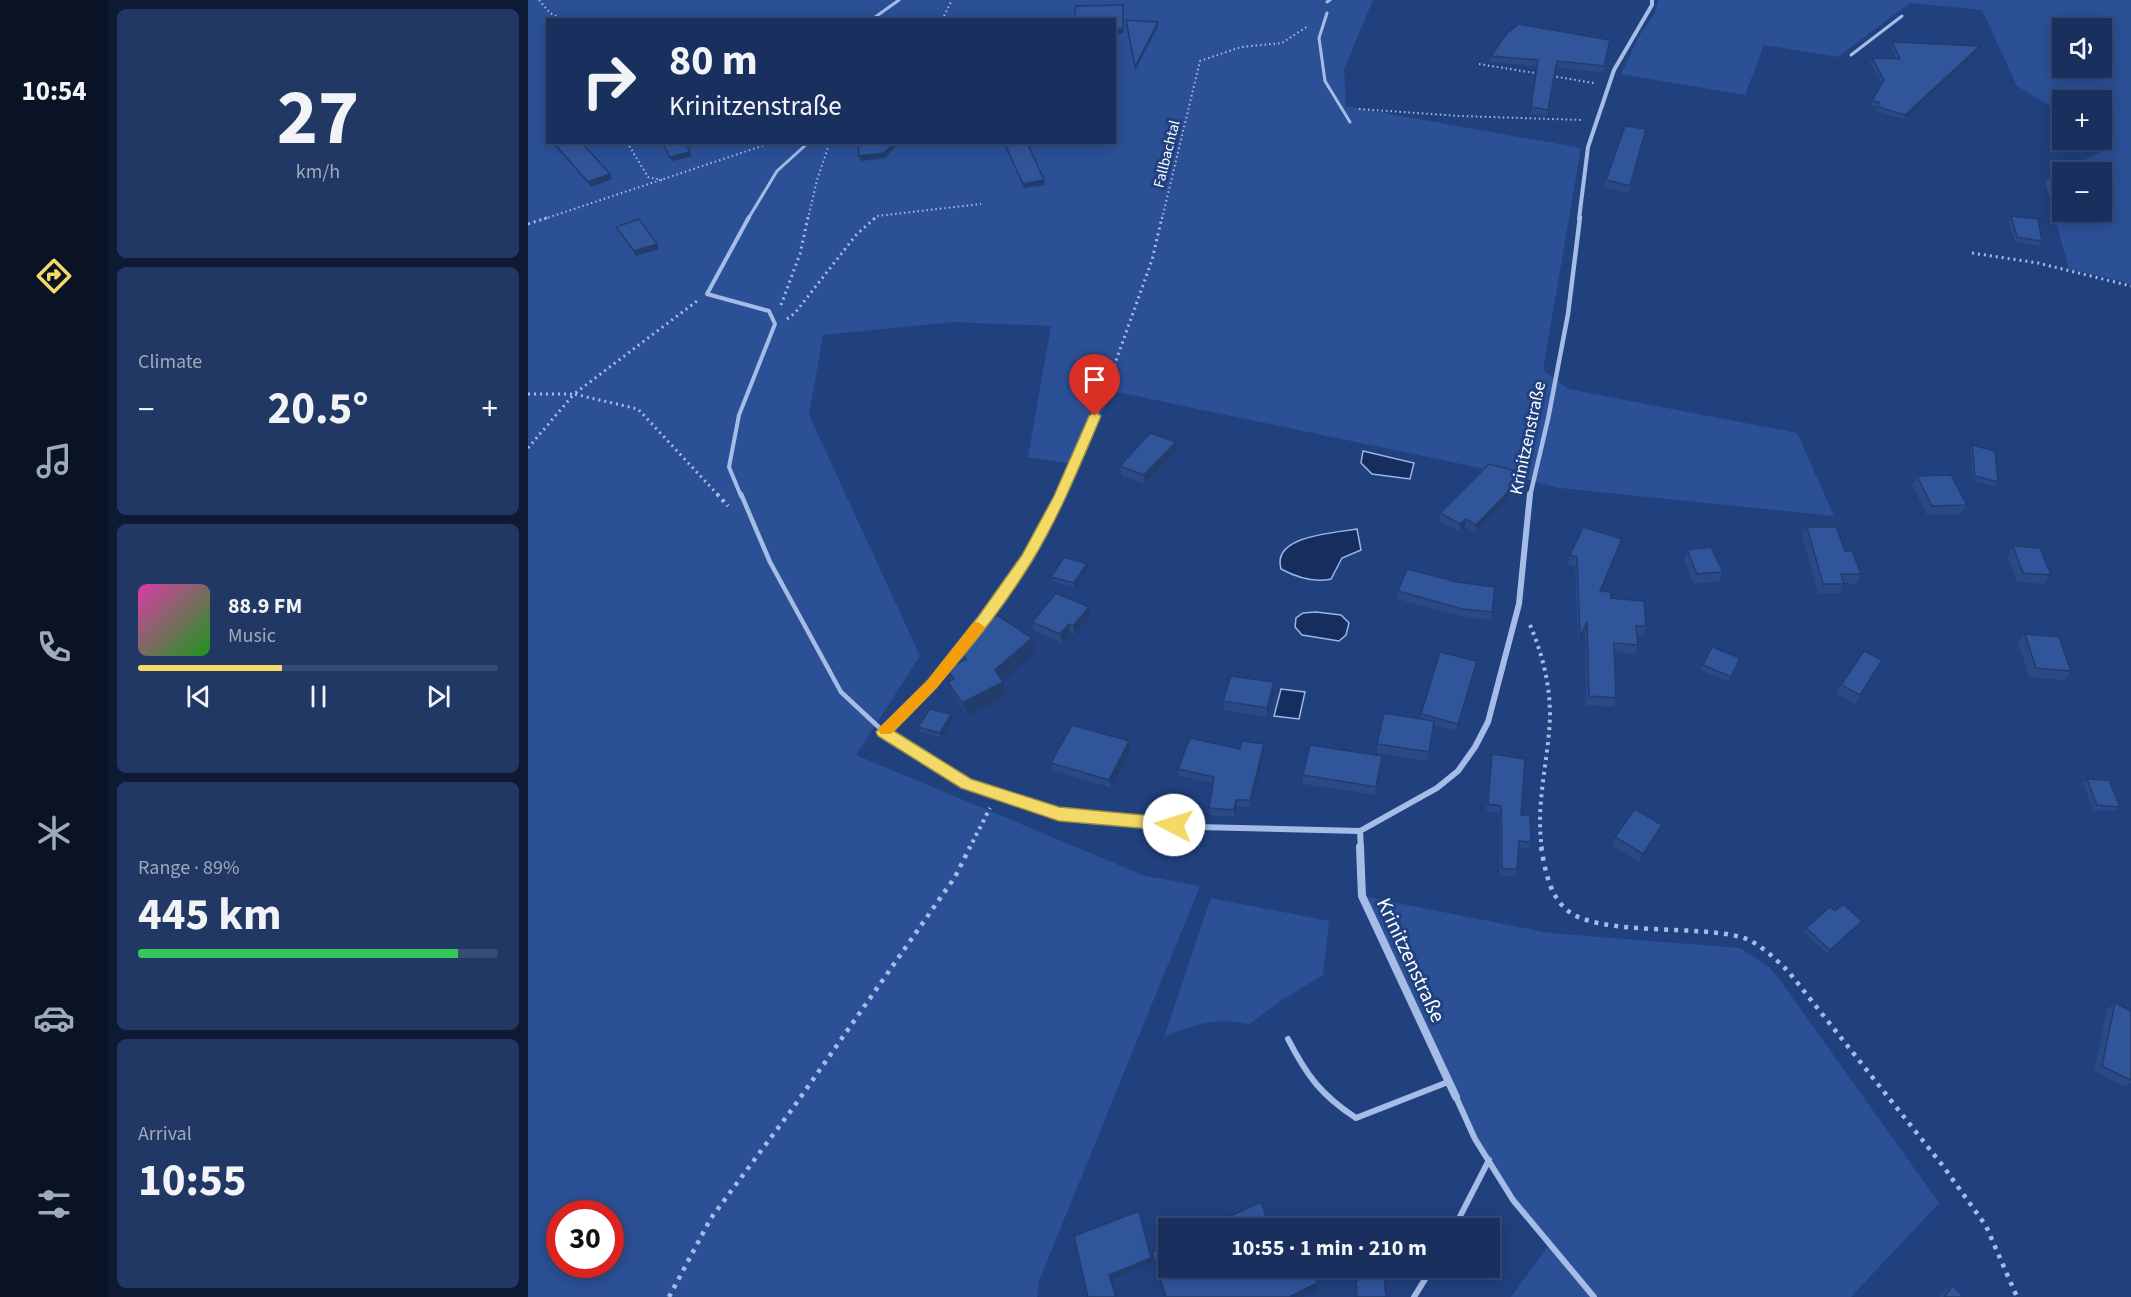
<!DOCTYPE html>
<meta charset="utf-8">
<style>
body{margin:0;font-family:"Source Sans 3",sans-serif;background:#223864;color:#f1f3f6;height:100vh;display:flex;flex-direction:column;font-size:22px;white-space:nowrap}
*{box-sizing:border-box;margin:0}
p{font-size:20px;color:#9fa9bc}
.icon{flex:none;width:33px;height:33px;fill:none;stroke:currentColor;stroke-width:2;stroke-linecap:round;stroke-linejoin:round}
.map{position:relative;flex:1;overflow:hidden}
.drawer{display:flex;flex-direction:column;gap:9px;padding:9px;background:#0e1a34;width:420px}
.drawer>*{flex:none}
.top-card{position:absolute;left:18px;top:18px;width:570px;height:126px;border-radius:0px;box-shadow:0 3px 15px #0003,0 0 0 2px #374b73;background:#19305e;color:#f1f3f6;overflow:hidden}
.buttons{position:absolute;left:1524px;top:18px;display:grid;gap:12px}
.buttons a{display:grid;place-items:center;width:60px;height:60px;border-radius:0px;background:#19305e;box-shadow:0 3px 15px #0003,0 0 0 2px #374b73;font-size:30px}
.speed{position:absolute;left:18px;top:1200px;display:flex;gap:12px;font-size:30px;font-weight:700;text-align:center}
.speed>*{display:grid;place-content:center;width:78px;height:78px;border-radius:50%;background:#19305e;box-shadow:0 3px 15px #0003,0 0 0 2px #374b73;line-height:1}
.speed .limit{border:9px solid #d22;background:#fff;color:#111}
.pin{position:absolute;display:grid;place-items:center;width:51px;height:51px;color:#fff;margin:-62px -26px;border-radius:50% 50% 50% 0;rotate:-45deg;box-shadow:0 0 6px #0007}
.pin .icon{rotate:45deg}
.me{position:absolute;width:66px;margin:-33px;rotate:275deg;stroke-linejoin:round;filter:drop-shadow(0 0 4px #0008)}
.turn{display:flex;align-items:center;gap:21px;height:126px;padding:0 24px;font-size:27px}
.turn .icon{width:78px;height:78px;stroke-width:2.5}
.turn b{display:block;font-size:42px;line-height:51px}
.big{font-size:45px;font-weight:700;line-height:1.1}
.drawer .widget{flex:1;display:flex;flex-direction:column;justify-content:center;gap:9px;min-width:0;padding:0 21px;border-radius:9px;background:#223864}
.drawer .dial{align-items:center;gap:0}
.dial b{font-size:78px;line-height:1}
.song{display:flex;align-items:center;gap:18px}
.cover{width:72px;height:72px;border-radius:9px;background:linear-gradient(135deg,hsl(320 70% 55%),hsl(120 70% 35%))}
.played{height:6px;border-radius:3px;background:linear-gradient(90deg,#f3d966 40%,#374b73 40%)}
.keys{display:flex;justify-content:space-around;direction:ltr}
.heat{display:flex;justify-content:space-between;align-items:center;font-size:33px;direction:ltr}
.charge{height:9px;border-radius:4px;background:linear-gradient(90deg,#34c759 89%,#374b73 0)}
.trip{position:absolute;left:630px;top:1218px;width:342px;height:60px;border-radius:0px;background:#19305e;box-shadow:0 3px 15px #0003,0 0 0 2px #374b73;font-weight:700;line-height:60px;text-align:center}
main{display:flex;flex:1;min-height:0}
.dock{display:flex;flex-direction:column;width:108px;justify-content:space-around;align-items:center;background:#0a1326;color:#9fa9bc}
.dock .icon{width:42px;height:42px}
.dock .selected{color:#f3d966}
.dock b{font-size:27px;color:#f1f3f6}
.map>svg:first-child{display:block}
.green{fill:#2b5096;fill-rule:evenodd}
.water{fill:#162e5e;stroke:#99b6e8;stroke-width:1.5}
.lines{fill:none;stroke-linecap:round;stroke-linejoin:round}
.path-far3{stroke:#a5bce7;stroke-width:2;stroke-dasharray:1.5 3;stroke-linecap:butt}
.path-far2{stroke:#a5bce7;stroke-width:3;stroke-dasharray:2 4;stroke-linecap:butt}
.path-far1{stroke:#a5bce7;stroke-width:4;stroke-dasharray:3 4.5;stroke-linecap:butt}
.path{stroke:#a5bce7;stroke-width:4.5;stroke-dasharray:4 6;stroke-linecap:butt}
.service-far3{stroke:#a5bce7;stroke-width:3}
.service-far2{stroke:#a5bce7;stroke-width:4}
.service-far1{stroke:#a5bce7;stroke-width:4.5}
.service{stroke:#a5bce7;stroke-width:6}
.minor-far3{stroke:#a5bce7;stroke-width:4}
.minor-far2{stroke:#a5bce7;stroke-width:4.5}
.minor-far1{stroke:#a5bce7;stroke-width:6}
.minor{stroke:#a5bce7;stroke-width:8}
.wall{fill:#2a4985}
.shaded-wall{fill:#223c6c}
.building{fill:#31559b;stroke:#223c6c;stroke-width:1.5}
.route{fill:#f3d966;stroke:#9e8d42;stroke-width:1.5}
.slow{fill:#f59e0b}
.labels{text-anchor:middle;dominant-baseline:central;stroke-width:6;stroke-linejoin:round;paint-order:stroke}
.far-street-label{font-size:15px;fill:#fff;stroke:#21407e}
.street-label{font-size:18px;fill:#fff;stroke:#21407e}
.near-street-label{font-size:21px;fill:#fff;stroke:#21407e}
</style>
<main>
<nav class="dock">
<b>10:54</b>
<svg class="icon selected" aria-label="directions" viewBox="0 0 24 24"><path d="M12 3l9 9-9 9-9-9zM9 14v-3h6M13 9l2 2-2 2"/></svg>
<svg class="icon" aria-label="music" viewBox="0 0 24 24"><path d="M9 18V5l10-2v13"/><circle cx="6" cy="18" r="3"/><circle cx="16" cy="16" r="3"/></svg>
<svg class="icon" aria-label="phone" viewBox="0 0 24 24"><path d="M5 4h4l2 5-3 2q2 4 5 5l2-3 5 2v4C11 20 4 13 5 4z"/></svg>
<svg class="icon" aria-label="climate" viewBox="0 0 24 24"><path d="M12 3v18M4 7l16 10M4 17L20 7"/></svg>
<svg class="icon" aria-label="car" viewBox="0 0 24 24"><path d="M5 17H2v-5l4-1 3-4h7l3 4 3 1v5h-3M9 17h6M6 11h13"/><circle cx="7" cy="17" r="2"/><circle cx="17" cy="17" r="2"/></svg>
<svg class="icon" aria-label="filters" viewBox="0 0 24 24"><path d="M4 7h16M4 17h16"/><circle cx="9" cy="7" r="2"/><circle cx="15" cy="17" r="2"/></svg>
</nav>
<section class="drawer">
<div class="widget dial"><b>27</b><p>km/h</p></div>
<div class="widget"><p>Climate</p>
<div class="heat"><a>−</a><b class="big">20.5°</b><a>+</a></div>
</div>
<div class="widget">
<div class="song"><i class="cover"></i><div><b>88.9 FM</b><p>Music</p></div></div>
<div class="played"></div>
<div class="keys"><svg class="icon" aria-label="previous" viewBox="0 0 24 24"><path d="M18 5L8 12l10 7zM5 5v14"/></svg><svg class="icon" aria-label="pause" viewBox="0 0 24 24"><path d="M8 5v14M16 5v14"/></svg><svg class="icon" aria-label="next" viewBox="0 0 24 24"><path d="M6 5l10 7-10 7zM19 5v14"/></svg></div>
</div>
<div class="widget"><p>Range · 89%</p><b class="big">445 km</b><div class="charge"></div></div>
<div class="widget"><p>Arrival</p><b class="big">10:55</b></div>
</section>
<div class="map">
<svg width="1603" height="1297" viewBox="0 0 1603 1297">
<rect width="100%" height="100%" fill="#21407e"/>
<!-- green -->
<g class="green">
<path d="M0,0H845L816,69L818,106L1053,148L1015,370L1040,389L1269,433L1306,516L1032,488L957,469L584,391L550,465L500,457L523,326L426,322L295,335L281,415L392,656L328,755L617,876L672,886L511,1281L509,1297H0ZM20,20H586V142H20ZM32,1214H82V1264H32Z"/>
<path d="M1130,0H1603V285L1597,282L1541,269L1517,181L1585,145L1574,137V100H1534V113L1489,86L1454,10L1382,3L1310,57L1236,45L1217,95L1093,74L1111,36L1127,13ZM1574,28V68H1534V28ZM1534,172H1574V212H1534Z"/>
<path d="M834,896L1021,933L1212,948L1241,967L1254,983L1411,1203L1323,1297H983L1022,1244L985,1200L947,1139Z"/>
<path d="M683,898L801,921L795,975L757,998L721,1024C687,1017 667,1024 636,1037Z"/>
</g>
<!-- water -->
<g class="water">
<path d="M835,451L886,463L882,479L844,474L833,463Z"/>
<path d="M829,529L833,550L814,558L803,579C786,583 768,577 753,569C743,535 808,533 829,529Z"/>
<path d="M788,612L813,615L821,623L818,635L811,641L774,635L767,627L768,618L775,613Z"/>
<path d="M753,689L777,692L771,719L746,716Z"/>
</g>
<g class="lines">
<!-- path-far3 -->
<g class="path-far3">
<path d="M11,0L22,13L37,20"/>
<path d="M414,20L424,0"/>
<path d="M951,64L1013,74"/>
<path d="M1024,76L1066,83"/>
<path d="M831,109L932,116L1054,120"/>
<path d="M99,142L120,177L134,180"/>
<path d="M16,219L246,142"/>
<path d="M280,219L289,180L302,142"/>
<path d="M346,219L349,216L453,204"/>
<path d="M634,219L672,61L713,47L754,43L780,26"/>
</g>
<!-- path-far2 -->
<g class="path-far2">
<path d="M0,224L21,217"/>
<path d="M1444,253L1510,263L1603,286"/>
<path d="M253,305L272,254L280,217"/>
<path d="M259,319L267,313L328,235L348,217"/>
<path d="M580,383L624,260L634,217"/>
<path d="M0,394H46L169,301"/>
<path d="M0,448L46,394L110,409L191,496"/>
</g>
<!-- path-far1 -->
<g class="path-far1">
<path d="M189,494L200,506"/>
<path d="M1002,625C1014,653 1022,684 1022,715C1021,759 1007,804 1014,849"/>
<path d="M441,849L462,808"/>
</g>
<!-- path -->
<g class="path">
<path d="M1013,847C1017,869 1021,895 1039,910C1070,937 1174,924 1216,938C1233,944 1247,959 1260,971L1415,1166L1458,1226L1489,1297"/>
<path d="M141,1297L183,1218L265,1108L427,877L442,847"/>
</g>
<!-- service-far3 -->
<g class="service-far3">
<path d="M799,2L802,0"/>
<path d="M799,13L791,38L797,81L822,122"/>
<path d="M343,20L371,0"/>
<path d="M1323,55L1374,16"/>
<path d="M220,219L249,171L281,142"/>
</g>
<!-- service-far2 -->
<g class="service-far2">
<path d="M213,496L201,467L211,415L247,324L241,311L179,294L221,217"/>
<path d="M532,496L576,395"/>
</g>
<!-- service-far1 -->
<path class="service-far1" d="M213,494L242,562L313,692L356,732C372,716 390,701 405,684C456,627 499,562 533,494"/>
<!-- service -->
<g class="service">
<path d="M760,1039C779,1076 793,1095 828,1118L920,1082"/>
<path d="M928,1097L947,1139L985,1200L1066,1297"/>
<path d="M926,1228L961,1160"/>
<path d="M886,1297L904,1268"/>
</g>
<!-- minor-far3 -->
<path class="minor-far3" d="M1051,219L1060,147L1086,70L1124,5V0"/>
<!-- minor-far2 -->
<path class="minor-far2" d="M1002,496L1020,419L1040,314L1052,217"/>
<!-- minor-far1 -->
<g class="minor-far1">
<path d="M356,732L439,783L531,814L669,827L832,831L909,788L930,771L947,747L960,722L991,604L1002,494"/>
<path d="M832,831L833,849"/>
</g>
<!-- minor -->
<path class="minor" d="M832,847L834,896L928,1097"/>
</g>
<!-- wall -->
<g class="wall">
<path d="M1082,40L1075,73L1029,67L1019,116L1003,114L1009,66L962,62L963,56Z"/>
<path d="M1364,42L1452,46L1450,51L1376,119L1348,111L1349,107L1342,105L1354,83L1342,63L1344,58L1368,59L1363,46Z"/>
<path d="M1117,136L1101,193L1076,187L1078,180Z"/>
<path d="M476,142L516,180L517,185L496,188Z"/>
<path d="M26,143L84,179L63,187L28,148Z"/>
<path d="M1483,216L1514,241L1512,246L1487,242L1481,221Z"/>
<path d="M88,227L129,244L131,249L108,256Z"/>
<path d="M1444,445L1470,482L1467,486L1445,481L1442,450Z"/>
<path d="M649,451L617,484L594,476L592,466Z"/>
<path d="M989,471L987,479L978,500L947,532L937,527L932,532L911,521L912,513Z"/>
<path d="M1389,476L1439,505L1433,514L1399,515L1384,485Z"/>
<path d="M1279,527L1333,574L1328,584L1316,583L1311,593H1290L1274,536Z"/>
<path d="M1094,539L1091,548L1073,591L1083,598L1118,626L1115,635H1109L1110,645L1107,654L1086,652L1088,698L1086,707L1058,705L1057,631L1050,647L1047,566L1040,564L1042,555Z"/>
<path d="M1485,546L1523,575L1516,584L1489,582L1479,556Z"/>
<path d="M1159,550L1195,572L1191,581L1166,584L1156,559Z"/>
<path d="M560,569L547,588L524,581L523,577Z"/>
<path d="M929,582L967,587L963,620L933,616L869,599L870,591Z"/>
<path d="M561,607L563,616L547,635L543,633L535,643L506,631L504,622Z"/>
<path d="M1497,634L1543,671L1536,680L1501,677L1490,643Z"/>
<path d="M504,638L508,652L474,681L480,695L440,716L426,695L420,682L424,680L419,669L435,661L430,648Z"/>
<path d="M1184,647L1212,658L1201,682L1173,670Z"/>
<path d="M948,668L928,731L905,725L900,761L849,753V744L892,719L893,714Z"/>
<path d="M1349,669L1327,704L1308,694L1313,685Z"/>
<path d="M746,682V691L739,717L696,710L695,701Z"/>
<path d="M425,719L414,738L392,732L390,727Z"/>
<path d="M712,749L736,751L723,807H709L707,817L682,815L681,808L685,783L651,776L650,769Z"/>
<path d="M603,750L584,788L526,771L523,763Z"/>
<path d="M964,754L993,815L1003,842L1001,849L991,848L989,869L987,876H972L971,813L958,811Z"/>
<path d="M854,756L853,765L847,795L775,784V775Z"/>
<path d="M1559,779L1592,807L1587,811L1565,810L1555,783Z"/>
<path d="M1131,833L1111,862L1084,846L1087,837Z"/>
<path d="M1307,911L1331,925L1299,953L1275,932L1278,928Z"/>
<path d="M1587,1003L1603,1011V1083L1597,1087L1566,1071L1579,1009Z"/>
<path d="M1425,1286L1436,1297H1411L1417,1291Z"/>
</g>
<!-- shaded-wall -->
<g class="shaded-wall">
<path d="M595,5V33L586,34V30Z"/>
<path d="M630,22V26L607,71V67Z"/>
<path d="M1452,46L1450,51L1376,119L1377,115Z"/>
<path d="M367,142H372L357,158L333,161L331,156Z"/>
<path d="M162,152L164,156L144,161L142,157Z"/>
<path d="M82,174L84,179L63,187L60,182Z"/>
<path d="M516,180L517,185L496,188L495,184Z"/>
<path d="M129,244L131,249L108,256L106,251Z"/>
<path d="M648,442L649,451L617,484L616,475Z"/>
<path d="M989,471L987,479L978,500L947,532L948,525Z"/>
<path d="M938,519L937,527L932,532V524Z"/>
<path d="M1094,539L1091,548L1070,600L1072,591Z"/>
<path d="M559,564L560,569L547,588L546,583Z"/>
<path d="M561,607L563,616L547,635L545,626Z"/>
<path d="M1059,622L1057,631L1050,647L1052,638Z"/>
<path d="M541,624L543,633L535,643L532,634Z"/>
<path d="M504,638L508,652L472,684L475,682L480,695L440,716L434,703L467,670Z"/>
<path d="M949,661L948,668L928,731L930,724Z"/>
<path d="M746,682V691L739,717V708Z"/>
<path d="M423,714L425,719L414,738L412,733Z"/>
<path d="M601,741L603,750L584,788L581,780Z"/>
<path d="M736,744V751L723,807L722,800Z"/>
<path d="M854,756L853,765L847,795L848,787Z"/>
<path d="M708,800L709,807L707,817L706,810Z"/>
<path d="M1134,825L1131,833L1111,862L1115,854Z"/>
<path d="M1334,921L1331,925L1299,953L1302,950Z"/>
<path d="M611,1211L613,1215L625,1262L584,1279L589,1297H588L581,1275Z"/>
<path d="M789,1283V1290L774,1297H761Z"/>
</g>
<!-- building -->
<g class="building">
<path d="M595,5V29L586,30V20H546L548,6Z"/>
<path d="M598,20L630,22L607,67Z"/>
<path d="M991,24L1082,40L1076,66L1029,61L1020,110L1003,107L1010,60L963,56L979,33Z"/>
<path d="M1364,42L1452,46L1377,115L1350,107L1351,102L1344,101L1356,80L1344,58L1372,59Z"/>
<path d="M1097,126L1118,129L1102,186L1078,180Z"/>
<path d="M29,142H53L82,174L60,182L26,143Z"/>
<path d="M134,142H157L162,152L142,157Z"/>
<path d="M330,142H367L356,153L331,156Z"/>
<path d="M476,142H499L516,180L495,184Z"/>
<path d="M1483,216L1510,219L1514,241L1489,237Z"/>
<path d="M111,219L129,244L106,251L88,227Z"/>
<path d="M622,433L648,442L616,475L592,466Z"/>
<path d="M1444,445L1467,451L1470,482L1447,476Z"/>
<path d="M961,464L989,471L979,493L948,525L938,519L932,524L912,513Z"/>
<path d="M1423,475L1439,505L1404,506L1389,476Z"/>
<path d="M1055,527L1094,539L1072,591L1083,592V598L1116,601L1118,626H1108L1110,645L1086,643L1088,698L1061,696L1059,622L1052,638L1049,557L1042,555Z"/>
<path d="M1279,527H1308L1317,551H1324L1333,574H1313L1316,584H1295Z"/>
<path d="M1485,546L1512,548L1523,575L1495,573Z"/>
<path d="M1183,547L1195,572L1169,574L1159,550Z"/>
<path d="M536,557L559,564L546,583L523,577Z"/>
<path d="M879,569L929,582L967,587L964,612L934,609L870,591Z"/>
<path d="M528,593L561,607L545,626L541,624L532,634L504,622Z"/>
<path d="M469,615L504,638L467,670L475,682L434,703L420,682L426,679L419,669L438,659L430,648Z"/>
<path d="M1497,634L1531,637L1543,671L1508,668Z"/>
<path d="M1184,647L1212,658L1203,677L1175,665Z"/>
<path d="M1336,651L1354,660L1332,695L1313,685Z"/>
<path d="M912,652L949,661L930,724L893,714Z"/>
<path d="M703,676L746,682L739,708L695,701Z"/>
<path d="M402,709L423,714L412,733L390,727Z"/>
<path d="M856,713L906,721L901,752L849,744Z"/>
<path d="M544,725L601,741L581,780L523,763Z"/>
<path d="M662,738L712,749L714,741L736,744L722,800H708L706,810L681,808L686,777L650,769Z"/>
<path d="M782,745L854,756L848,787L775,775Z"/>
<path d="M964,754L997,759L993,815H1002L1003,842L991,841L989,869H974L973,806L960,804Z"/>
<path d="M1559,779L1581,780L1592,807L1569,805Z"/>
<path d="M1107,809L1134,825L1115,854L1087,837Z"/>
<path d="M1315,904L1334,921L1302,950L1278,928L1302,907L1307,911Z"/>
<path d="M1587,1003L1603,1011V1080L1574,1066Z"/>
<path d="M733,1202L742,1228H676Z"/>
<path d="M611,1211L623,1258L581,1275L588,1297H560L546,1236Z"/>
<path d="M640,1245V1268H783L789,1283L761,1297H638L624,1252Z"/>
<path d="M856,1278L858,1297H829L828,1280Z"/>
<path d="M1425,1286L1436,1297H1416Z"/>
</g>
<!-- route -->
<path class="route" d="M567,412L573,416C552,465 532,515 504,561C466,623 417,680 366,731L443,779L531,807L646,818L651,820L654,825L651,829L646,831L531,821L433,788L350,736L348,732L400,680L450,617L494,555L526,496L561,416Z"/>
<!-- slow -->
<path class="slow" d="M450,622L457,627L455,630L409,688L363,734H353L350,730L353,726L400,680L445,623Z"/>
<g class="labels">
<!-- far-street labels -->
<g class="far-street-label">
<text transform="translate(639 154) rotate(-76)">Fallbachtal</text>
</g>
<!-- street labels -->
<g class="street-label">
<text transform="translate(1000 438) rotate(-78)">Krinitzenstraße</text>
</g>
<!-- near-street labels -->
<g class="near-street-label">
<text transform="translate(883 960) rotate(65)">Krinitzenstraße</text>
</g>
</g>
</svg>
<div class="buttons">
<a><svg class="icon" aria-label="sound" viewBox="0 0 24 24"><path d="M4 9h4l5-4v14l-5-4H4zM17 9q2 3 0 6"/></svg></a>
<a>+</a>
<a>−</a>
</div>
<div class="speed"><div class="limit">30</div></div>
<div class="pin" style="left:567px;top:416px;background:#d93025"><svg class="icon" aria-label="arrive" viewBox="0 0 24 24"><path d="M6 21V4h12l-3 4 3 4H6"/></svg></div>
<svg class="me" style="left:646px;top:825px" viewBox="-20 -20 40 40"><circle r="19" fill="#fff"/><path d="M0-13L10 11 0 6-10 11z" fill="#f3d966"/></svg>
<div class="trip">10:55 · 1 min · 210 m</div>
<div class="top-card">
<div class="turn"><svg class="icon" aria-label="right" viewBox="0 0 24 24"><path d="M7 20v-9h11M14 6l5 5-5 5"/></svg><div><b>80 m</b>Krinitzenstraße</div></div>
</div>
</div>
</main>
